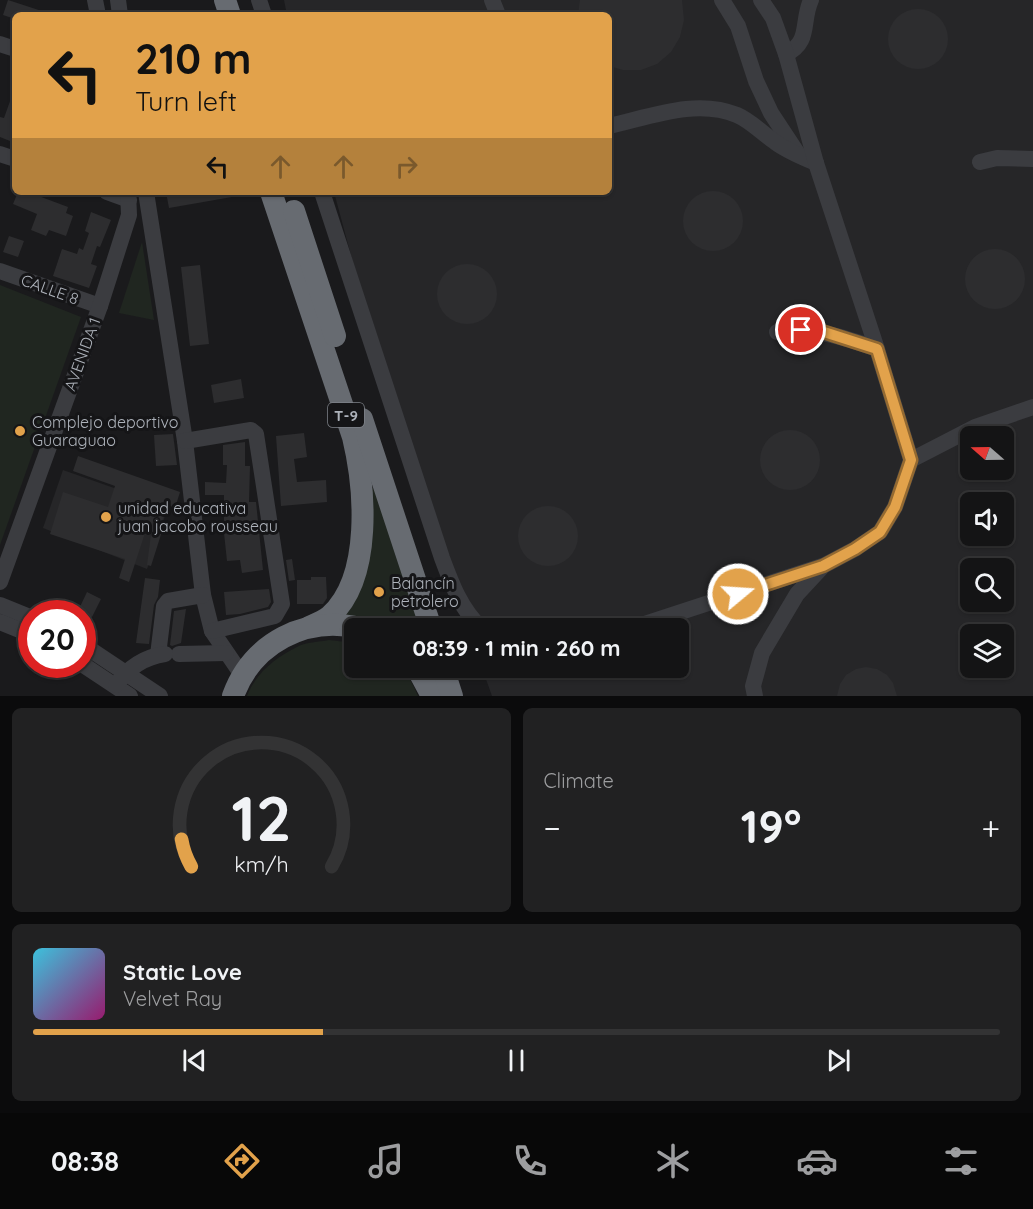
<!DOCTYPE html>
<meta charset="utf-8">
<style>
body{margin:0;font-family:Quicksand,sans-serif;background:#212122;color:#f1f3f6;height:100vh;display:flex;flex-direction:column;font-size:22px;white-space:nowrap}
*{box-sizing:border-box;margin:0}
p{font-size:20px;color:#9d9ea0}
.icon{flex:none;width:33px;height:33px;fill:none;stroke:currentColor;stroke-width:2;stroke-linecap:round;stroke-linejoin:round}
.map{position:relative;height:696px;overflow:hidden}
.drawer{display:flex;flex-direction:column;gap:12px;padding:12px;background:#0b0b0c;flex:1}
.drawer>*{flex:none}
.hud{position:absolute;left:12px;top:12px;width:600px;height:183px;border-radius:9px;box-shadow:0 2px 4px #0004,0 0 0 2px #333334;background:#e2a24b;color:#111;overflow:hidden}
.needle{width:39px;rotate:290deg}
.controls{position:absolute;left:960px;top:426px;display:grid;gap:12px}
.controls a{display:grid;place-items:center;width:54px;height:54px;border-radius:9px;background:#141415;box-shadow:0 2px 4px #0004,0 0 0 2px #333334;font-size:30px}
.speed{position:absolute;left:18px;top:600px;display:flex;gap:12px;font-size:30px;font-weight:700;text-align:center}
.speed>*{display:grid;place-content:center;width:78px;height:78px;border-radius:50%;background:#141415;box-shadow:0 2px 4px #0004,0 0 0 2px #333334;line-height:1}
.speed .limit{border:9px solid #d22;background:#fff;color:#111}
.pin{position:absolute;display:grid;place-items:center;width:51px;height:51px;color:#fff;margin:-26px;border:3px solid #fff;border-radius:50%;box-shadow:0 2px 6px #0007}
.me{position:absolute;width:66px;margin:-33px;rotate:72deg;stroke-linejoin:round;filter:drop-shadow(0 0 4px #0008)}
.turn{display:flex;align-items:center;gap:21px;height:126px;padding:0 24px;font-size:27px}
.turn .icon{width:78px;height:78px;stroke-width:2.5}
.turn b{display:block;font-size:42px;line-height:51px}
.lanes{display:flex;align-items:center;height:57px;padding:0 24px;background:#0003;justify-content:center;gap:30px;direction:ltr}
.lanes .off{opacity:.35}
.big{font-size:45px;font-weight:700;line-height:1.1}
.drawer .card{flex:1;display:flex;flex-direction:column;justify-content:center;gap:9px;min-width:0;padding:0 21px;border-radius:9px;background:#212122}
.drawer .dial{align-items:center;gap:0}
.dial svg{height:156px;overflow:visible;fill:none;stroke:#333334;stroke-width:7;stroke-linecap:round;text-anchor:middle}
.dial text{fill:#f1f3f6;stroke:none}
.song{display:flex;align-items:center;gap:18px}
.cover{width:72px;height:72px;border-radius:9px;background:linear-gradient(135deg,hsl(190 70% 55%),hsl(320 70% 35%))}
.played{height:6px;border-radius:3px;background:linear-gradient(90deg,#e2a24b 30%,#333334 30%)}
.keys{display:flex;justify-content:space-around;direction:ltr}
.heat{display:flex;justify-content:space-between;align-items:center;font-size:33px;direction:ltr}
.drawer .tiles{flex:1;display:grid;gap:12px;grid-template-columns:1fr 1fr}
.card:last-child{grid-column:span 2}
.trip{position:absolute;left:344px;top:618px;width:345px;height:60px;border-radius:9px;background:#141415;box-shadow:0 2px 4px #0004,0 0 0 2px #333334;font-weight:700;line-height:60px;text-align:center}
.tab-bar{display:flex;height:96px;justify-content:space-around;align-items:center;background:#080808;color:#9d9ea0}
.tab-bar .icon{width:42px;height:42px}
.tab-bar .on{color:#e2a24b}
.tab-bar b{font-size:27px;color:#f1f3f6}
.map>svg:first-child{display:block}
.built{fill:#262628;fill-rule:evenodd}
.green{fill:#202620}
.building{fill:#2d2d2f}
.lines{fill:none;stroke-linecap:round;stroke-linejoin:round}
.minor{stroke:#3b3c40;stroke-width:16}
.highway{stroke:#676b71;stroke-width:22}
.route-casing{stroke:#936931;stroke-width:15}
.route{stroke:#e2a24b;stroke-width:10}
.poi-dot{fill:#e2a24b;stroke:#151517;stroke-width:2}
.labels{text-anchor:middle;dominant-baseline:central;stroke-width:6;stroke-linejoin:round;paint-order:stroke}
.shield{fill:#151517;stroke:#7f8389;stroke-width:1.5}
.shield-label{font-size:15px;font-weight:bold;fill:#adb2ba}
.street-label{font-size:16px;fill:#adb2ba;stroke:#151517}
.poi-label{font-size:16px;fill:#adb2ba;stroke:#151517;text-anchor:start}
</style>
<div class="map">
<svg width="1033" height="696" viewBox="0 0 1033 696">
<rect width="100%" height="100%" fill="#1a1a1c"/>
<!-- built -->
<g class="built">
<path d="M284,0H1033V696H492L482,668H678V628H469L378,356L334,192H609V15H287ZM970,436H1004V470H970ZM970,502H1004V536H970ZM970,568H1004V602H970ZM970,634H1004V668H970Z"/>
<path d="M63,470L168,507L147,569L43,528Z"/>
</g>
<!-- green -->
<g class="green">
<path d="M142,242L154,320L119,313Z"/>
<path d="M0,285L81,317L0,545Z"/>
<path d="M379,487L420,628H369L342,613L370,489Z"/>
<path d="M329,640L354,643V668H398L411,681L418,696H247C255,674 276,657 297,647C306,642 319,642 329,640Z"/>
</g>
<!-- building -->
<g class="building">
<path d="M8,0L51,14V15H15V19L3,15Z"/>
<path d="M580,0H682L684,20L680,37L671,52L657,64L641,70H623L609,66V15H578Z"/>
<circle cx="918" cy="39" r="30"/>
<path d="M14,90H15V143L0,137V117L4,118Z"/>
<circle cx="713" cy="221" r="30"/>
<path d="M18,192H28L68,207L66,213L73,216L66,236L49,230L46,236L31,230L37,214L13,204Z"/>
<path d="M166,192H232V197L169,208Z"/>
<path d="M91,212L111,220L100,247L97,246L91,264L97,266L89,288L53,276L62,249L77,254L79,248L83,250L89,233L85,231Z"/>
<path d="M9,236L24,241L18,257L3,252Z"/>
<circle cx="995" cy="279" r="30"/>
<circle cx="467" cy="294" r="30"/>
<path d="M200,265L209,344L190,346L181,267Z"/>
<path d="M241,379L244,398L214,403L211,385Z"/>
<circle cx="790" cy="460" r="30"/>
<path d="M304,433L307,457L294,459L297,482L326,480L327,502L281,506L276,436Z"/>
<path d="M173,434L177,465L156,466L154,435Z"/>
<path d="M245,442V466H250L249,502H256L263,570L242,573L240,560L227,561L224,533V495H205V482L226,483L227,465H223V445Z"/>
<path d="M78,456L180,492L175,508L168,505L161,524L164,525L151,566L147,565L151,534L145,533L129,582L119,578L125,559L50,534L63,492L108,507L115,486L73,471Z"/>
<circle cx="548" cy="536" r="30"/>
<path d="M292,559L295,580L289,581L286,560Z"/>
<path d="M311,577H326L327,598L323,604H297V580H311Z"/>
<path d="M145,578L160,580L158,597L154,605L149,644L136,643Z"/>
<path d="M269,589L271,602L268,607L240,614L226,615L224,592Z"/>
<path d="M87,592L101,599L92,617L78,611Z"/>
<path d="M186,609L181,643L172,646L170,645L174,611Z"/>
<path d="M866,667L877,669L887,675L893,683L897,696H837L840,684L846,675L856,669Z"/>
</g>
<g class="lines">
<!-- minor -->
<g class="minor">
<path d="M95,0L98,15"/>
<path d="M118,0L120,15"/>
<path d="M259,0L264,15"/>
<path d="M492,0L498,15"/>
<path d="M722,0L738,26L756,81L771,113L798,154"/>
<path d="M0,44L15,49"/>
<path d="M786,54C811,42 801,22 811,0"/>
<path d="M609,126C650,117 696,98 737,115C751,121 762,133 775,142C787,151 802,157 816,163"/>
<path d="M0,154L15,159"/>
<path d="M980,162L997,158L1033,159"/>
<path d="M107,192L129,200"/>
<path d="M146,192L185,441L203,595L212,631L242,675"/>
<path d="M322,192L442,558C452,585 461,609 481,628"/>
<path d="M0,271L100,306"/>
<path d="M777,332C815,328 841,336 877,349"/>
<path d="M185,441L251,430L256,434L282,604L275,616L212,631"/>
<path d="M911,460L975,427L1033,407"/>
<path d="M0,582L100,306L129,215L128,192"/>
<path d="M0,605L32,618"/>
<path d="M0,622L32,635"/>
<path d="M632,628L822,566"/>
<path d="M82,644L160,696"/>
<path d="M179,654L226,653"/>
<path d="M158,655L164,606L168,601L203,595"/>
<path d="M82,664L130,696"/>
<path d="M116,685C128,668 144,657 165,654"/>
<path d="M755,696L753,686L762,653L797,594L823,566L855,549L880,532L895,507L911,460L877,349L816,163L786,54L773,18L761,0"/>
</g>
<!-- highway -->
<g class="highway">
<path d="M225,0L230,15"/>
<path d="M271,192L353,437C365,487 373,577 330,616C324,621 316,624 309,627"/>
<path d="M294,211L335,336"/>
<path d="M362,419L431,628"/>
<path d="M417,668L432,696"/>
<path d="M443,668L452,696"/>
<path d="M233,696C252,643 306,615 360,628"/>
</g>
</g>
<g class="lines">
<defs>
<path id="route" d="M738,594L823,566L855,549L880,532L895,507L911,460L877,349L824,332L801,330"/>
</defs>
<!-- route casing -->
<use href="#route" class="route-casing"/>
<!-- route -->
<use href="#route" class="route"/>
</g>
<!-- markers -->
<g class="poi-dot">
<circle cx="20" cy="431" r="6"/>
<circle cx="106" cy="517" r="6"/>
<circle cx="379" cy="592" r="6"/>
</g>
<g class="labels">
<!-- shield labels -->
<rect class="shield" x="328" y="403" width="36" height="24" rx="4.5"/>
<g class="shield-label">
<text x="346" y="415">T-9</text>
</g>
<!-- street labels -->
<g class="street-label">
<text transform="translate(50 289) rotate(20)">CALLE 8</text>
<text transform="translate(82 354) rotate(-70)">AVENIDA 1</text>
</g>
<!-- poi labels -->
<g class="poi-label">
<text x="32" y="422">Complejo deportivo<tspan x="32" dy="18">Guaraguao</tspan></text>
<text x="118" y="508">unidad educativa<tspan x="118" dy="18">juan jacobo rousseau</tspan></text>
<text x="391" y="583">Balancín<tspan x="391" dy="18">petrolero</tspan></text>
</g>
</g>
</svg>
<div class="controls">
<a><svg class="needle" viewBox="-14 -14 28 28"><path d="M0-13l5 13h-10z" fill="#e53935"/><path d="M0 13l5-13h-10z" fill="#9d9ea0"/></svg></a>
<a><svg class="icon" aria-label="sound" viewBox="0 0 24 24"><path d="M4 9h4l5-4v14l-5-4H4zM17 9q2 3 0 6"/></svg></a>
<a><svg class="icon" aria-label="search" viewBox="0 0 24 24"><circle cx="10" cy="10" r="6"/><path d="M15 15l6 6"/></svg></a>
<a><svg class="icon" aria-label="layers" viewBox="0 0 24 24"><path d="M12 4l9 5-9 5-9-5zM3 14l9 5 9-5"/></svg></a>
</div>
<div class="speed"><div class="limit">20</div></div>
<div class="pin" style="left:801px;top:330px;background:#d93025"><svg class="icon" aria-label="arrive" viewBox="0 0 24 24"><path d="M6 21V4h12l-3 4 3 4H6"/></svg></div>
<svg class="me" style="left:738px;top:594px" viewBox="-20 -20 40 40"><circle r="17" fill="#e2a24b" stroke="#fff" stroke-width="3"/><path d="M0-11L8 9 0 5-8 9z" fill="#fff"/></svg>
<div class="trip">08:39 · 1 min · 260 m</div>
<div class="hud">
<div class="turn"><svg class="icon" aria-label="left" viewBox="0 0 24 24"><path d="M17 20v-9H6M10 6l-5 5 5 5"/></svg><div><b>210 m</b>Turn left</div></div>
<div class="lanes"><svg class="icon" aria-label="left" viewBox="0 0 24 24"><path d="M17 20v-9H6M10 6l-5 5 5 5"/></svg><svg class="icon off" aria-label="ahead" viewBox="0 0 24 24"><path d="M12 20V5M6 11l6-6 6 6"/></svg><svg class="icon off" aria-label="ahead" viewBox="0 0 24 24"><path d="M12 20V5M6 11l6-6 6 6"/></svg><svg class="icon off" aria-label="right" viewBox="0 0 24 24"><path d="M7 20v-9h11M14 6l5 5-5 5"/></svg></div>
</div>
</div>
<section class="drawer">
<div class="tiles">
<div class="card dial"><svg viewBox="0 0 100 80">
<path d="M14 69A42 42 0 1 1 86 69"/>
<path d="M14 69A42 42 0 0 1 9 55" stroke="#e2a24b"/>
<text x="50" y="56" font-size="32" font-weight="700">12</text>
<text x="50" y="72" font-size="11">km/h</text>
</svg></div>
<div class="card"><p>Climate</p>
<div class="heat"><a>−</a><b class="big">19°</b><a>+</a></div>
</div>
<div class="card">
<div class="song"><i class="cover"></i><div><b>Static Love</b><p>Velvet Ray</p></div></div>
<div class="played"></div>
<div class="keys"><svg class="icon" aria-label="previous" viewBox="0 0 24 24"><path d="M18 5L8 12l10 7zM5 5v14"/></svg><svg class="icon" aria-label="pause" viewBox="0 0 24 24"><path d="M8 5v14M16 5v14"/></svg><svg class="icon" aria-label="next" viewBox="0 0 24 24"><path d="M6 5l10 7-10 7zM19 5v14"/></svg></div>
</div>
</div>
</section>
<nav class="tab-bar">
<b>08:38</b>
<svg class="icon on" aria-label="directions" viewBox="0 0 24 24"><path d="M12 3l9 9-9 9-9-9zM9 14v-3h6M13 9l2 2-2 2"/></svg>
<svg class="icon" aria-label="music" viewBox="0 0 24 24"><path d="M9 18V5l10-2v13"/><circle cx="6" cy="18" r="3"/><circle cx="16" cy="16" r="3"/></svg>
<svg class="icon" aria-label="phone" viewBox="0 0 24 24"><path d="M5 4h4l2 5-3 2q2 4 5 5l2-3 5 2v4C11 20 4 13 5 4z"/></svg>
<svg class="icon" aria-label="climate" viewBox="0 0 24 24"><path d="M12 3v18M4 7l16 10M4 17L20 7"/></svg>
<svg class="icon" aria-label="car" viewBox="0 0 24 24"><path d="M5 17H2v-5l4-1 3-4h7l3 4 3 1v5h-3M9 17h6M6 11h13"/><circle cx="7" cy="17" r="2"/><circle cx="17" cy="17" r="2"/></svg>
<svg class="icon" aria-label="filters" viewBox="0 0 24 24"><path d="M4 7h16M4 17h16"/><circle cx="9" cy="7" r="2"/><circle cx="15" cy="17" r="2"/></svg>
</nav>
